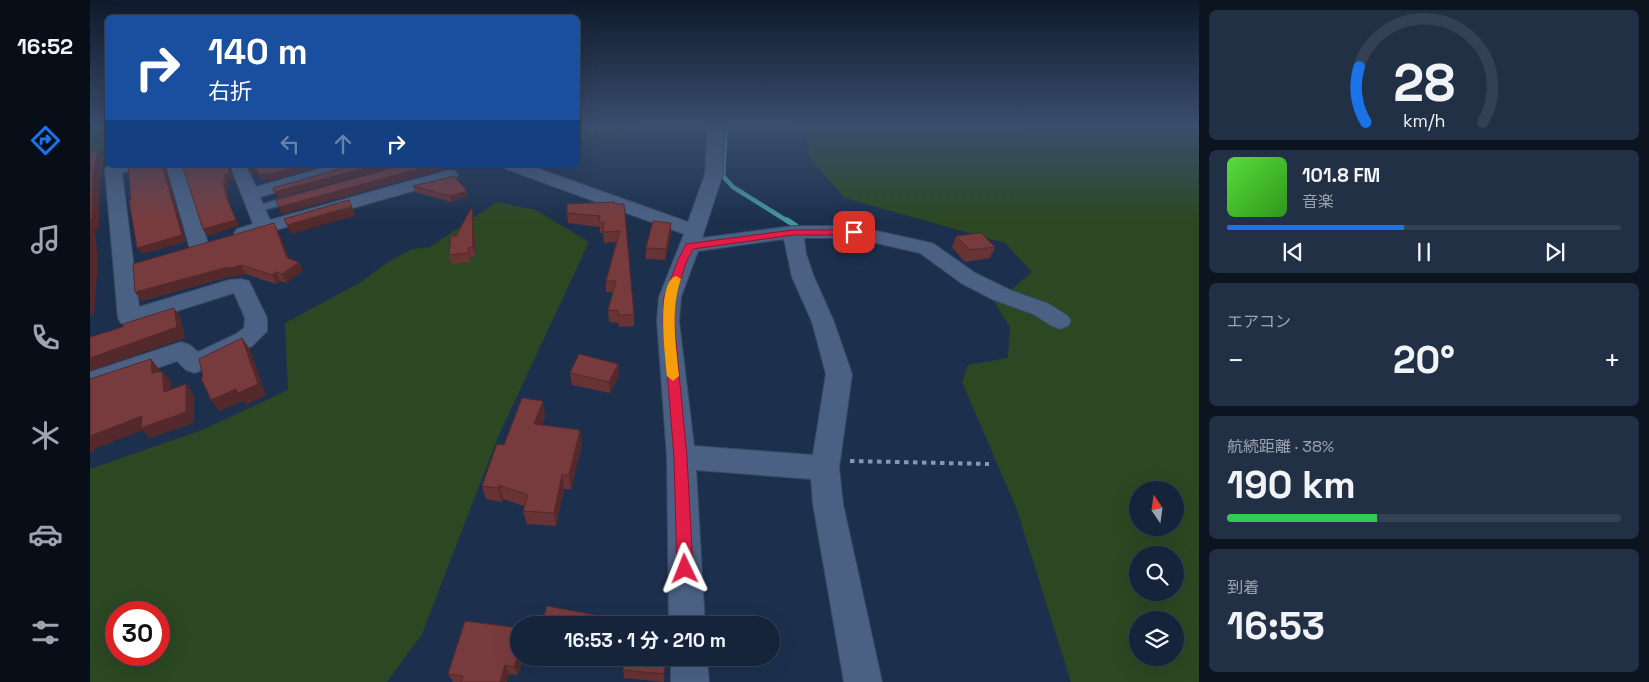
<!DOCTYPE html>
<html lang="ja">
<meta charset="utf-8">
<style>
body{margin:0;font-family:"Space Grotesk","Noto Sans JP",sans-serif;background:#223045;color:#f1f3f6;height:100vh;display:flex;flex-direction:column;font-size:19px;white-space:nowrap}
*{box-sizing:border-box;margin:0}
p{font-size:16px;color:#9da4af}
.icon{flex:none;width:28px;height:28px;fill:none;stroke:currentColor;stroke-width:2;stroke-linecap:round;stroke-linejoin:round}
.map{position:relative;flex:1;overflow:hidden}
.details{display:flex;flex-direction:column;gap:10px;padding:10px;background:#0c1420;width:450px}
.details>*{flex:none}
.banner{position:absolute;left:15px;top:15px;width:475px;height:152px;border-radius:8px;box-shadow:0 5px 20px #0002,0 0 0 1px #344154;background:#1a4fa0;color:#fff;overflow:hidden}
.needle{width:32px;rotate:347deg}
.fabs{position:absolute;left:1039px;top:481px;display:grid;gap:10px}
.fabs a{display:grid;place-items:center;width:55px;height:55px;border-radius:50%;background:#15243a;box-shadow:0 5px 20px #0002,0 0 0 1px #344154;font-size:25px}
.speed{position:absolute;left:15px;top:601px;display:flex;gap:10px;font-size:25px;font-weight:700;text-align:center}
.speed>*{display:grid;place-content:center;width:65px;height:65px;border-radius:50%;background:#15243a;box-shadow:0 5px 20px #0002,0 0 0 1px #344154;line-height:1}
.speed .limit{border:8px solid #d22;background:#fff;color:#111}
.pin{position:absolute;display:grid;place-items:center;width:42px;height:42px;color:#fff;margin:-21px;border-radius:10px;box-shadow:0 2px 8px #0006}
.me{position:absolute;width:55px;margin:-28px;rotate:358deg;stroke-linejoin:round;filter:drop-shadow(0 0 4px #0008)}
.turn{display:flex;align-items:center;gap:18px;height:105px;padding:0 20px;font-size:22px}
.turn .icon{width:65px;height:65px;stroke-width:2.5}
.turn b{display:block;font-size:35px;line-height:42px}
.lanes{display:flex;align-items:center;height:48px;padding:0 20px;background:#0003;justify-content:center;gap:25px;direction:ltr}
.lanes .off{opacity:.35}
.big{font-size:38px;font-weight:700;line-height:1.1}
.details .widget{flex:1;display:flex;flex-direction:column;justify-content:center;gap:8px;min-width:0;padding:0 18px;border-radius:8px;background:#223045}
.details .dial{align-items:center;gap:0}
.dial svg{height:130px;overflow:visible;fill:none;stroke:#344154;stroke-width:7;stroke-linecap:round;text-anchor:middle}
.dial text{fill:#f1f3f6;stroke:none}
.song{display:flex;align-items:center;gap:15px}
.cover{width:60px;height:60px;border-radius:8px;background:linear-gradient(135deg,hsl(110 70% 55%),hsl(110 70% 35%))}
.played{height:5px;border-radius:2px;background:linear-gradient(90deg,#1a73e8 45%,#344154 45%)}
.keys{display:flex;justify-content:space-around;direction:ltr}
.heat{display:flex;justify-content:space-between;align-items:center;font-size:28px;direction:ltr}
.charge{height:8px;border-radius:4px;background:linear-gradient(90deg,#34c759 38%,#344154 0)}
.trip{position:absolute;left:420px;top:616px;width:270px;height:50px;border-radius:25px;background:#15243a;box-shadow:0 5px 20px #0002,0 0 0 1px #344154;font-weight:700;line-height:50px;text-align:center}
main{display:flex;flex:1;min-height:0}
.tab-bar{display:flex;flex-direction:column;width:90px;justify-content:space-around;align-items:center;background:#080e17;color:#9da4af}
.tab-bar .icon{width:35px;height:35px}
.tab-bar .active{color:#1a73e8}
.tab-bar b{font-size:22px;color:#f1f3f6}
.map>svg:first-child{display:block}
.green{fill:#2b4822;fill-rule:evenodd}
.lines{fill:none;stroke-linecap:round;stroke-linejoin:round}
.stream-far1{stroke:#44969e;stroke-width:4.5}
.stream{stroke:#44969e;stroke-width:5.5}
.lane-casing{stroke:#3a4a63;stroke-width:3}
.street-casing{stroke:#3a4a63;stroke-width:2}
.path{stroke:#8897ae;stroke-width:4;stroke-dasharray:4.5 4.5;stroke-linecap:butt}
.lane{fill:#4b6184;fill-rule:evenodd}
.street{fill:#4b6184;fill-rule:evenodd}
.wall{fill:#673334}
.shaded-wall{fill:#54292b}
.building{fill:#783b3d;stroke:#54292b}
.route{fill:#e11d48;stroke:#92132f}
.slow{fill:#f59e0b}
</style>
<main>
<nav class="tab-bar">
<b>16:52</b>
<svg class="icon active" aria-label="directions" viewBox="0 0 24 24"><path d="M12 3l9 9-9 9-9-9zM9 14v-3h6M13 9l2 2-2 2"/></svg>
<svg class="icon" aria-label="music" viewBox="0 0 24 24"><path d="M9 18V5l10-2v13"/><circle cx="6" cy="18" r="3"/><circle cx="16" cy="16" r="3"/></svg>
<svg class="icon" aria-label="phone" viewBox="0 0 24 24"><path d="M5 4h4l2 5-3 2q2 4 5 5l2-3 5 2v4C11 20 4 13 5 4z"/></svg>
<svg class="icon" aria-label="climate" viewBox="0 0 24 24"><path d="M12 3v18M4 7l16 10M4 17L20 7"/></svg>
<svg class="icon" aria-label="car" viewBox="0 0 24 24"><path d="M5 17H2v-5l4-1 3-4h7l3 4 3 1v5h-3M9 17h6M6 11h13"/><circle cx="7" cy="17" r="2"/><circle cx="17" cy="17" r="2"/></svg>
<svg class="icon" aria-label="filters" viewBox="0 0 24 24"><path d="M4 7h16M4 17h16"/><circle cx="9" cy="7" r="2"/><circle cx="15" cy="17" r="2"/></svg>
</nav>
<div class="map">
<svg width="1109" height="682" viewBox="0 0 1109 682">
<rect width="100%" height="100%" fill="#1c304e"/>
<!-- green -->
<g class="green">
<path d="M0,125H18L17,149L0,156Z"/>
<path d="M488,125H546L539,135L488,138Z"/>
<path d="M704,125H1109V682H981L927,510L872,382L878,365L918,358L920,327L905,303L942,272L915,243L755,198L721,161L716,137ZM1048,490H1085V528H1048ZM1048,555H1085V592H1048ZM1048,620H1085V658H1048Z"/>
<path d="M407,202L446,210L499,242L408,437L332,634L297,682H0V469L112,430L198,390L195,323L271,282L298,262L323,249L340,247ZM26,612H69V655H26Z"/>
</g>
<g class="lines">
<!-- stream-far1 -->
<path class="stream-far1" d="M636,125L633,176L643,187L699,222"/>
<!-- stream -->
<path class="stream" d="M697,220L706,226L710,232"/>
<defs>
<path id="lane" d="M202,196L207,199L205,201L166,212L161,209L163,207Z"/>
<g id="street">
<path d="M618,125H634L633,174L612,238L703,226H764L837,242L844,244L885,273L920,290L959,304L978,316L981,321L978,326L970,329L962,326L943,314L904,300L871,283L830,253L764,238H714L716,254L724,277L744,322L762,374L749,468L753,504L792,682H754L723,504L721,479L606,470L615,625H579L577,457L567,321L569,297L594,234L416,169L414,165H438L598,222L615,174ZM694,239L702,277L722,322L736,374L723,455L604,446L589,321L591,297L608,251Z"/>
<path d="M22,165H48L46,169L32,173L49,307L139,280L151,279L159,281L177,318V331L162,346L105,373L96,370L87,361L0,391V372L91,342L100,345L108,352L146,334L154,328L155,318L144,293L39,326L31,323L28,318L15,170L17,166Z"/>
<path d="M76,165H92L119,246L116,250L109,252L102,250L99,246Z"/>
<path d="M140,165H156L166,187L242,165H268L266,169L170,197L180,220L359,170L365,171L368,175L365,179L154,239L147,237L144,233L147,229L163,224Z"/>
<path d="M581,658H617L619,682H581Z"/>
</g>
</defs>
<!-- lane casing -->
<use href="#lane" class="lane-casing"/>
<!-- street casing -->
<use href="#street" class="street-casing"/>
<!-- path -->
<path class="path" d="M760,461L899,464"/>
<!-- lane -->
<use href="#lane" class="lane"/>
<!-- street -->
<use href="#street" class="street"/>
</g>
<!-- wall -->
<g class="wall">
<path d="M323,186L377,191L378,196L361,202L325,192Z"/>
<path d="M524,202L544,315V326L529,327L528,323L519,322L518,310L523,292H516V281L526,242L514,243L513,233H510V227L478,223L477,213Z"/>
<path d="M383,216L386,256L380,257L381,262L361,264L359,255L366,236Z"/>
<path d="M581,223V234L575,260L556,259V248Z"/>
<path d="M188,231L198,258L213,270L196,283L190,281L186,284L156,274L143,277L142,276L51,301Z"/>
<path d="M866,236L905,247L900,258L875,262L862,247Z"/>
<path d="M528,364L529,375L520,393L482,385L480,373Z"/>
<path d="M455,415L452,425L492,444L481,489H474L466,526L437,524L433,511L434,506L413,499L412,502L396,499L392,486L414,445Z"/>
<path d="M429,658H433L428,675L419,674L417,682H363L358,674Z"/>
<path d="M488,658H499L498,659Z"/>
<path d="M575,658L574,682L534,678L533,670Z"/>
</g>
<!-- shaded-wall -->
<g class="shaded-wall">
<path d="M8,150L14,159L10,185L9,229L5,230L8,262L4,315L0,316V220L3,176Z"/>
<path d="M72,165H75L96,242L52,254L47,248Z"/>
<path d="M137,165H139L138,166L144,179L137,181L139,188H137L140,205L149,226L117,236L113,229L137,199L133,182L134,175Z"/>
<path d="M212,165H235L181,181L180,179L172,181L169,175Z"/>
<path d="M287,165H311L187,198L184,192Z"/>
<path d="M343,165H354L355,169L192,214L189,207Z"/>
<path d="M165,167L168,173L162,174L159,168Z"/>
<path d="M377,191L378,196L361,202L360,196Z"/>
<path d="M262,207L266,216L253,219L201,234L197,225L249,210Z"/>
<path d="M382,207L383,216L386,256L383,247Z"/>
<path d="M184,223L188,231L202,266L197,258Z"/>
<path d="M581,223V234L575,260L576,249Z"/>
<path d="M209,262L213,270L196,283L192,274Z"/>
<path d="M151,265L156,274L143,277L142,276L51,301L45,292L138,267Z"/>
<path d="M186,272L190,281L186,284L182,275Z"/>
<path d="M84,308L91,319L95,338L0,371V358Z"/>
<path d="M152,338L160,349L176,395L156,405L153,401L129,411L121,400Z"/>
<path d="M61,359L69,369L70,383L62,373Z"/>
<path d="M528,364L529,375L520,393L519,382Z"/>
<path d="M72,371L81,381L82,402L74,392Z"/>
<path d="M96,384L104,395V423L60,438L53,430L4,449V452L0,453V436Z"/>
<path d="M453,401L455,415L447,438L444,424Z"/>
<path d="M490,430L492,444L481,489L479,475Z"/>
<path d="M472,475L474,489L466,526L464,513Z"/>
<path d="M409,485L413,499L412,502L408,488Z"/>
<path d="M505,615L506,625H503Z"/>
<path d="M429,651V658H433L428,675L424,667Z"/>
<path d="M415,665L419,674L417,682H410Z"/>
</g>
<!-- building -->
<g class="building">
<path d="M8,150L3,176L2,219L0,220V151Z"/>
<path d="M41,165H72L92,235L47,248L39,200H41L38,166Z"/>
<path d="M92,165H137L140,173L134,175L136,182H133L137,199L146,220L113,229Z"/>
<path d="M157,165H212L178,175V173L169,175L165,167L159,168Z"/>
<path d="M263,165H287L184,192L183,188Z"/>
<path d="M312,165H343L189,207L186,200Z"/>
<path d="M364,176L377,191L360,196L323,186Z"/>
<path d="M259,200L262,207L249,210L197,225L194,219Z"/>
<path d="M524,202L525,204H534L544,315H528V311L518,310L526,281H516L530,231L513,232L514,222H509L510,216L477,213V204Z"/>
<path d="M382,207L383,247L378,248L379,253L359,255L361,236H366Z"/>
<path d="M563,221L581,223L576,249L556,248Z"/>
<path d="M184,223L197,258L209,262L192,274L186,272L182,275L151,265L138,269V267L45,292L43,264Z"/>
<path d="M891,233L905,247L880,250L866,236Z"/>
<path d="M84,308L87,327L0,358V337L33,327V324Z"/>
<path d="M152,338L168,384L148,393L146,389L121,400L111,378L113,377L109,359Z"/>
<path d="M489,354L528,364L519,382L480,373Z"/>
<path d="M61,359L62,373L72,371L74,392L96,384V412L51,428L52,416L0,436V379Z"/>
<path d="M432,398L453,401L444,424L490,430L479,475H472L464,513L433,511L438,495L409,485L408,488L392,486L407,444L414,445Z"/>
<path d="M457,606L505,615L503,625H451Z"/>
<path d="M539,617L577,621V625H538Z"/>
<path d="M375,621L429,628V651L424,667L415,665L410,682H371L373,676L358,674Z"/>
<path d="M534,658H575L574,674L533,670Z"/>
</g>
<!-- sky -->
<linearGradient id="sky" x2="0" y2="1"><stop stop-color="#0f1a2b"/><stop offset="0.57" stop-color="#3a4e6e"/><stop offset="1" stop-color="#3a4e6e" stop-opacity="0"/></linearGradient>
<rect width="1109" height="221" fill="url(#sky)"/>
<!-- route -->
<path class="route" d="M703,230H764L768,232L764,235H703L603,249L597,260L585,297L584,321L597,457L603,569L601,574L595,577L590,574L587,569L584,457L573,321L574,297L588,260L596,244Z"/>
<!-- slow -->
<path class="slow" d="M586,276L591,279C580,311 586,343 589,376L583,381L577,376C576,359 565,283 586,276Z"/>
</svg>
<div class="fabs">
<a><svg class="needle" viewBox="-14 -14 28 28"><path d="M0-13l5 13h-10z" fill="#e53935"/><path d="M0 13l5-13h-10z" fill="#9da4af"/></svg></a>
<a><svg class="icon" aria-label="search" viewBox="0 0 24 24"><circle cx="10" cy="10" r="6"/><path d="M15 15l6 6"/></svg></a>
<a><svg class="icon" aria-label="layers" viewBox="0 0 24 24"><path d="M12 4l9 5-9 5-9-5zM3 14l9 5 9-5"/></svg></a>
</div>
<div class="speed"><div class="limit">30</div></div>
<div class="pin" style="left:764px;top:232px;background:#d93025"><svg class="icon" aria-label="arrive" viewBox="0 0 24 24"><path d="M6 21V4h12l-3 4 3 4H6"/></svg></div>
<svg class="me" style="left:595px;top:569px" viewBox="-20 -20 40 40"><path d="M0-17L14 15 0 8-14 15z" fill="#e11d48" stroke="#fff" stroke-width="4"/></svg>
<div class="trip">16:53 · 1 分 · 210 m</div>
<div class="banner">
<div class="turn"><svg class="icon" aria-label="right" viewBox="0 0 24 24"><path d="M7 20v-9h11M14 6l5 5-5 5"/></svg><div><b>140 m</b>右折</div></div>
<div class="lanes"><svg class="icon off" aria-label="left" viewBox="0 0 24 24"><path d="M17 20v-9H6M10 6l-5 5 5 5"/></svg><svg class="icon off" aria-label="ahead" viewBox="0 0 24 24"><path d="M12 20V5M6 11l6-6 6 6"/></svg><svg class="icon" aria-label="right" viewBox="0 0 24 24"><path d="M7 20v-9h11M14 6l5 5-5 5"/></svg></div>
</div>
</div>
<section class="details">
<div class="widget dial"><svg viewBox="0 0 100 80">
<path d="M14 69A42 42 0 1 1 86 69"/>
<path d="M14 69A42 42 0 0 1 10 35" stroke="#1a73e8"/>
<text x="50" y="56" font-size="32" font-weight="700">28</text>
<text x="50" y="72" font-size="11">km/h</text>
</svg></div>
<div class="widget">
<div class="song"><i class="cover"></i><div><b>101.8 FM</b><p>音楽</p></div></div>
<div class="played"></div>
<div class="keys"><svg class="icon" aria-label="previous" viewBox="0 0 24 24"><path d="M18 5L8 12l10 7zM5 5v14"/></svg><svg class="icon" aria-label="pause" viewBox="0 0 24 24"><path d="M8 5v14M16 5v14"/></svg><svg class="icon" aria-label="next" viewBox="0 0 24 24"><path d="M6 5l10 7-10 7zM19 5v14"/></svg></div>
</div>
<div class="widget"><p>エアコン</p>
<div class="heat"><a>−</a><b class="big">20°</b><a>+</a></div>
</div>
<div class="widget"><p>航続距離 · 38%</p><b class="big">190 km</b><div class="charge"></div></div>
<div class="widget"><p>到着</p><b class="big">16:53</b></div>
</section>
</main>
